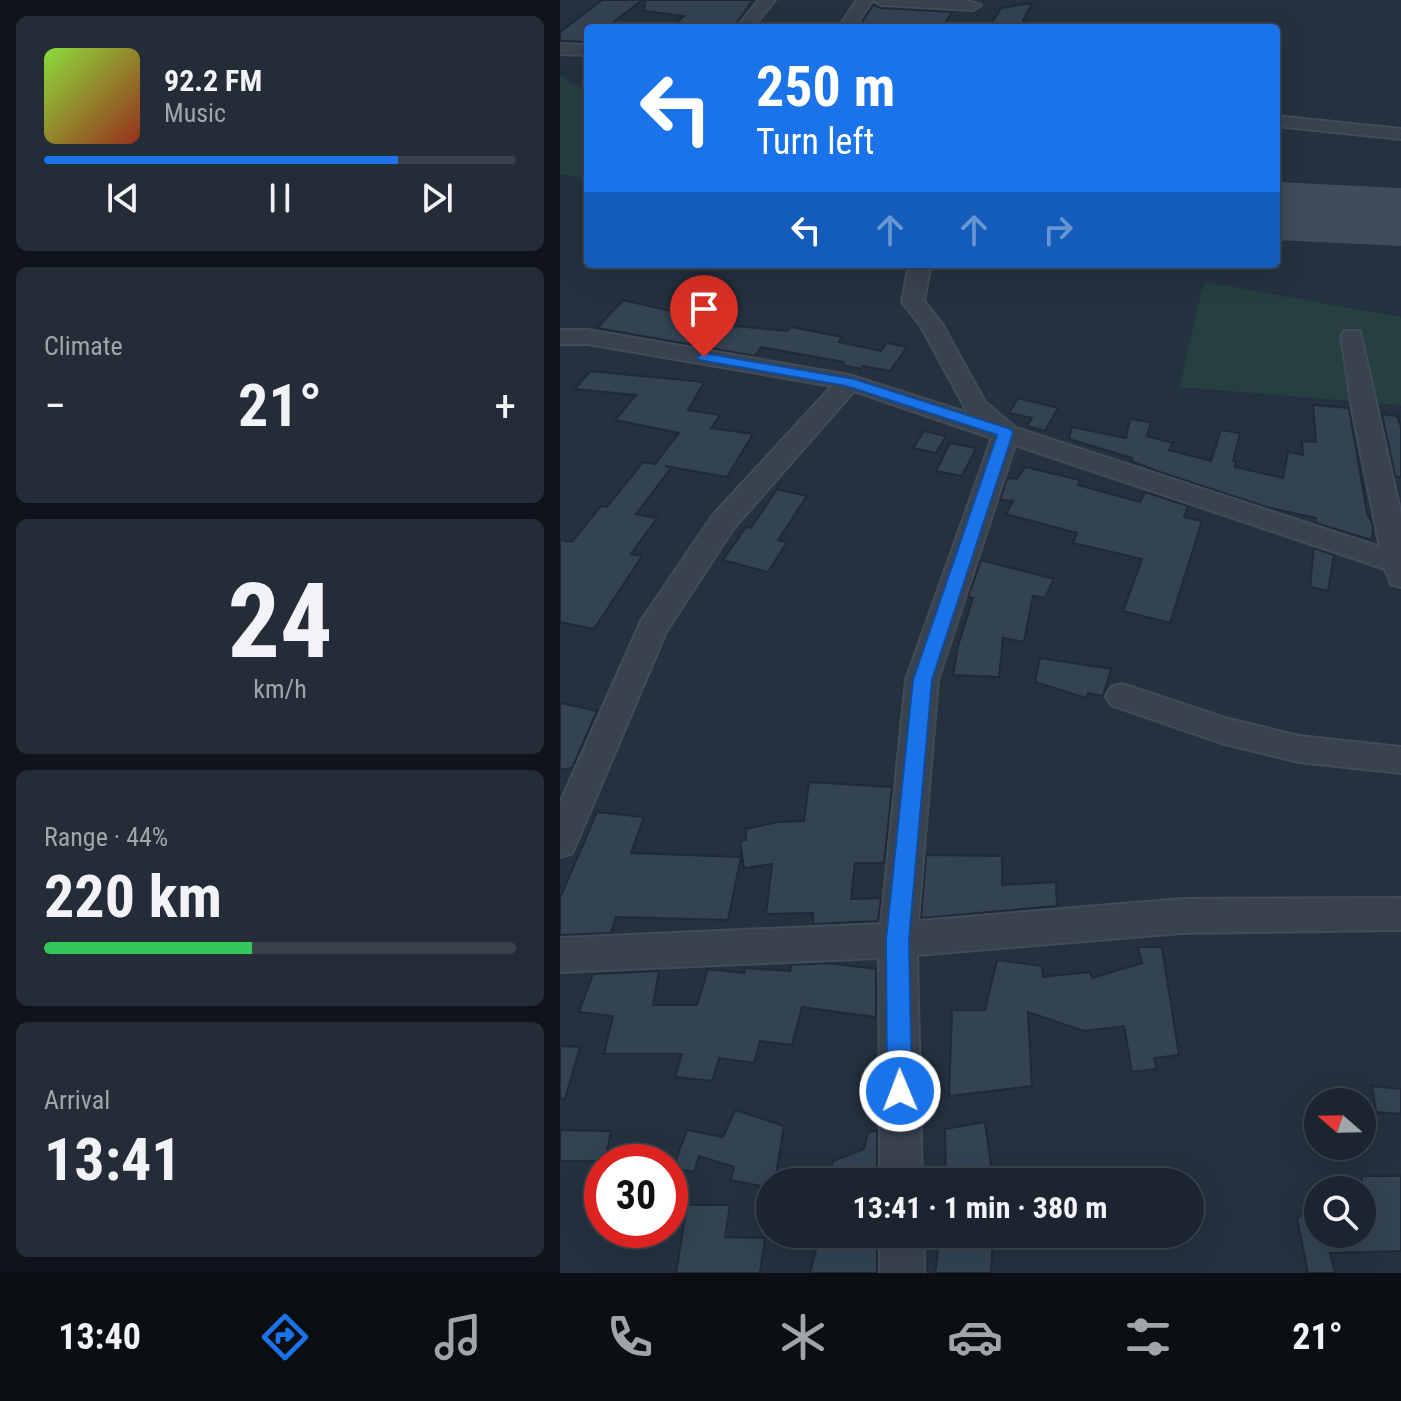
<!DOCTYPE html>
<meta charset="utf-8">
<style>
body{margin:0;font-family:"Roboto Condensed",sans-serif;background:#242d37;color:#f1f3f6;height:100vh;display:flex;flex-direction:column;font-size:30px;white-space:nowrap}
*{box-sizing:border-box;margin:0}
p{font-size:26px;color:#a0a5aa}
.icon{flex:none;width:44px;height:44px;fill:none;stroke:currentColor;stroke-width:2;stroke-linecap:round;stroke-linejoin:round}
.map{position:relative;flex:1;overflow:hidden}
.side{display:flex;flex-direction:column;gap:16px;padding:16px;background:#0f141a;width:560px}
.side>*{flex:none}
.hud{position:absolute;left:24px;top:24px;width:696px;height:244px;border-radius:8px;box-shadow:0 8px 32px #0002,0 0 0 2px #39424b;background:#1a73e8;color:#fff;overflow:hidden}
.needle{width:52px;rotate:290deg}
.tools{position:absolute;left:744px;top:1088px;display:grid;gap:16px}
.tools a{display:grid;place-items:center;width:72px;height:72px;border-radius:50%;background:#1b252f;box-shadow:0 8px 32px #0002,0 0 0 2px #39424b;font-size:40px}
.speed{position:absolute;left:24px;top:1144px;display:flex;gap:16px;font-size:40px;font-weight:700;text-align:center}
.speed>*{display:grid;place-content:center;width:104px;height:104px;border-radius:50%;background:#1b252f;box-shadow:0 8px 32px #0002,0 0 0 2px #39424b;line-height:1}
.speed .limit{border:12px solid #d22;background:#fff;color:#111}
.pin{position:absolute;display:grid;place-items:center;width:68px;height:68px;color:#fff;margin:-82px -34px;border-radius:50% 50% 50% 0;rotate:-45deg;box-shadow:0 0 8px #0007}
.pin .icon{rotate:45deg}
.me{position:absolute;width:88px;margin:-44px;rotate:359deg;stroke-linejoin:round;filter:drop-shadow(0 0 6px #0008)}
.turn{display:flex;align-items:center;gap:28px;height:168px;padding:0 40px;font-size:36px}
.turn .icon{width:104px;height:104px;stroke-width:2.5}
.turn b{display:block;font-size:56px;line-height:68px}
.lanes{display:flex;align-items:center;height:76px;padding:0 40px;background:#0003;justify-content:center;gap:40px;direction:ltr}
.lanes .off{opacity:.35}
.big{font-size:60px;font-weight:700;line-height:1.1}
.side .widget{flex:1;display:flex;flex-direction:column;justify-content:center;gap:12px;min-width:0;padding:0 28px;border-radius:12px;background:#242d37}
.side .dial{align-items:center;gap:0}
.dial b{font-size:104px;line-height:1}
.song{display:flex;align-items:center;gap:24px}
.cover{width:96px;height:96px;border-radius:12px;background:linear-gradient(135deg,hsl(90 70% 55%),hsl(10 70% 35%))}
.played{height:8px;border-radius:4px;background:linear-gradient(90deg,#1a73e8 75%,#39424b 75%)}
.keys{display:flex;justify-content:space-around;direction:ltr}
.heat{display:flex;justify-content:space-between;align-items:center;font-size:44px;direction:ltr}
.charge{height:12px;border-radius:6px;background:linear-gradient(90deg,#34c759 44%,#39424b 0)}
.trip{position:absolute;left:196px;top:1168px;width:448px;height:80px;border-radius:40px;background:#1b252f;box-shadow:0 8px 32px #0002,0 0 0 2px #39424b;font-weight:700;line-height:80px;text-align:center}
.tab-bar{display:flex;height:128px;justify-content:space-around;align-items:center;background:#0b0f13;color:#a0a5aa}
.tab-bar .icon{width:56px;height:56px}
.tab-bar .selected{color:#1a73e8}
.tab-bar b{font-size:36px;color:#f1f3f6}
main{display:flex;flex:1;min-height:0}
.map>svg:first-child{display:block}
.green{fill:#263f40}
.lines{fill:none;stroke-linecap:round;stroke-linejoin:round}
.runway{fill:#3f4c5a;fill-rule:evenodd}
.building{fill:#334353;stroke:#1f2a36;stroke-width:2}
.minor-casing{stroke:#414c58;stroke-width:4}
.minor{fill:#38434f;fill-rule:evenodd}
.route{fill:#1a73e8;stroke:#114b97;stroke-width:2}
</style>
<main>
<section class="side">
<div class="widget">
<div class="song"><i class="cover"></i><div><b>92.2 FM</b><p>Music</p></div></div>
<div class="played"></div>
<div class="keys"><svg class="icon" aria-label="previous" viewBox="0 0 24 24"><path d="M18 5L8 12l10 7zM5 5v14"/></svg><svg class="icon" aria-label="pause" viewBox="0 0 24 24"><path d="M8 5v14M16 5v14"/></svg><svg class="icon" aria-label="next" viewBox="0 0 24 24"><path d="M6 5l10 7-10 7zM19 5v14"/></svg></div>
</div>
<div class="widget"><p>Climate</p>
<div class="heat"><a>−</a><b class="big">21°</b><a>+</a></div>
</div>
<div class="widget dial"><b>24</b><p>km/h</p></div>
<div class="widget"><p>Range · 44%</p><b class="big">220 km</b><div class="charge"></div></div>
<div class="widget"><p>Arrival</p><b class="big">13:41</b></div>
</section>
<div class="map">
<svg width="841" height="1273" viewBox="0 0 841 1273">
<rect width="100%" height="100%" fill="#24313f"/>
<!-- green -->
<g class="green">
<path d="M0,75L28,93V176L25,178L0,174Z"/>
<path d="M644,282L841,317V405L619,387Z"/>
</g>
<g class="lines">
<!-- runway -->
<path class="runway" d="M716,182L841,188V246L716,240Z"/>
</g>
<!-- building -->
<g class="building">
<path d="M42,0H82L46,28H28V42L0,41V32Z"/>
<path d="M85,0H193L173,28H110L124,16L84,11Z"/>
<path d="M472,3L459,28L430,26L441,8Z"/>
<path d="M313,5L321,8L392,12L382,28L299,27Z"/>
<path d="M63,300L111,311L117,305L142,310L132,322L227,331L231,327L282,337L279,342L321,351L327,343L347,347L330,371L303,366L301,369L282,365L284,362L201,347L195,356L37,328Z"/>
<path d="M30,371L144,382L128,410L160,415L151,428L193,434L167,477L105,466L111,468L76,514L97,518L71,554L82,556L34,629L0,622V540L12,542L41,506L47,507L83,462L95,464L119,433L55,420L76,395L15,389Z"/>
<path d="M458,398L498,408L485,431L467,426L472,418L449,413Z"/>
<path d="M753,405L789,408L807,513L813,525L812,540L755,523L756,518L706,507L597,471L571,461L572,458L509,439L512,427L566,438L570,419L591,422L587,436L613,443L609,450L651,461L661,430L680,433L673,461H676L675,467L723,478L728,452L743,455L742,441L756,442Z"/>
<path d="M822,414L837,416L841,427V477L835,476Z"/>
<path d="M364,431L386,436L376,453L353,448Z"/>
<path d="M390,443L416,448L402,476L376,471Z"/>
<path d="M465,467L520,480L518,485L580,502L585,492L628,506L624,517L642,521L610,623L563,611L582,559L513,543L517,533L446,514L453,501L440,500L447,478L457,479Z"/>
<path d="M217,489L247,496L218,540L227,542L208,572L163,560L186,527L191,528Z"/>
<path d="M754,548L774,555L768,591L750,587Z"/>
<path d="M421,560L494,579L485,598L473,596L464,642L443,638L439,677L393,675L398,646L413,598L408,597Z"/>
<path d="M480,658L551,669L543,696L528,693L526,698L475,682Z"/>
<path d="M0,703L37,711L12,768L0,770Z"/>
<path d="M249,782L332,787L324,863H295L291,899L321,898L318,921L253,924V913L206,914L212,864L184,868L180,841L186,840V829L218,822L244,821Z"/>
<path d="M37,812L84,817L71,853L181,857L168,920L56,917L51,933L0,935V898Z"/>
<path d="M366,855L442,856V885L496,882L497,906L361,918Z"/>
<path d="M578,947H602L619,1055L594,1058L597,1069L572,1072L564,1026L524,1031L468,1012L472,1086L389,1096L392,1010H425L437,960L482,966L483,977L530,972L532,978L582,963Z"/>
<path d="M268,963L316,969V1017L242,1007L232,1045L200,1041L194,1063L159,1058L152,1081L115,1077L122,1054H44L53,1016L19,1012L33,974L99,971L93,1005H137L148,969L184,973L185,968L230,971L231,965Z"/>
<path d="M0,1046L20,1047L5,1099L0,1098Z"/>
<path d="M812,1086L841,1089V1114L816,1112Z"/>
<path d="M175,1110L224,1126L215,1182H210V1188L171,1180L174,1167L139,1156L134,1172L113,1168L127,1130L163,1137Z"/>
<path d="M425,1122L433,1179L386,1182L385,1129Z"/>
<path d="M0,1130L51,1131L45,1161H0Z"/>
<path d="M317,1131V1182H268L273,1161L304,1149L308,1132Z"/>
<path d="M802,1176H841V1251L770,1253L775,1273H748L737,1218L758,1209V1234H802Z"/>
<path d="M127,1205H170L165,1237L205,1238L200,1273H116Z"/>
<path d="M260,1234H317V1273H250Z"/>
<path d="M380,1234H433L431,1273H375Z"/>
</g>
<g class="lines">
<defs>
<g id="minor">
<path d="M199,0H215L192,28H176Z"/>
<path d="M297,0H313L294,28H278Z"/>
<path d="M313,0H405L421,5L413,10L321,5Z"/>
<path d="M0,44L28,45V55L0,54Z"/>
<path d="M716,116L841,129V139L716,126Z"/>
<path d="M349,264H371L364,301L382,324L425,402L456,428L820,547L792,409L781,336L784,331H800L841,515V587L831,584L825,569L455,445L378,680L358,921L621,899L841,898V930L621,933L357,955L362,1182H320L319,958L0,972V938L321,924L346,680L432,438L294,391L173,529L106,632L17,842L12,853L0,857V803L81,621L153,515L272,386L28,344H0V330H28L289,375L408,413L361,326L342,302Z"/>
<path d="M562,684L665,718L739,736L841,747V773L739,762L665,744L551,705L546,696L551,687Z"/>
<rect x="320" y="1234" width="44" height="39"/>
</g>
</defs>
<!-- minor casing -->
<use href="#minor" class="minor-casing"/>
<!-- minor -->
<use href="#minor" class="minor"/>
</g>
<!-- route -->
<path class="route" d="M144,353L294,379L451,429L453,433L372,680L349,940L352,1091L348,1100L340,1104L331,1100L327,1091L326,940L353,680L437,435L286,386L139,360L137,357Z"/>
</svg>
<div class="tools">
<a><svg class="needle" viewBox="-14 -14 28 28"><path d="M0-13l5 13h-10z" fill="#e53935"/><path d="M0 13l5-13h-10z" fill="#a0a5aa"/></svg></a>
<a><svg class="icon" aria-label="search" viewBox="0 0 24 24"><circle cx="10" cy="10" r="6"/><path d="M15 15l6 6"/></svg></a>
</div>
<div class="speed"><div class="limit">30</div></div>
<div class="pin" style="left:144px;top:357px;background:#d93025"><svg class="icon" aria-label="arrive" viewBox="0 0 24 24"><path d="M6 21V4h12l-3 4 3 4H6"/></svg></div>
<svg class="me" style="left:340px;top:1091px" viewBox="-20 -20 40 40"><circle r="17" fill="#1a73e8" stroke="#fff" stroke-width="3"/><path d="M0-11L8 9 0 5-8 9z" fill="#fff"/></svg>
<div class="trip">13:41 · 1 min · 380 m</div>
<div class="hud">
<div class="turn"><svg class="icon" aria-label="left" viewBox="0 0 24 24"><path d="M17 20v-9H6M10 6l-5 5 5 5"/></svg><div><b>250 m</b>Turn left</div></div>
<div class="lanes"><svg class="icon" aria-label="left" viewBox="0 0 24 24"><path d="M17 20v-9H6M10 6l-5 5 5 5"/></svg><svg class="icon off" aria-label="ahead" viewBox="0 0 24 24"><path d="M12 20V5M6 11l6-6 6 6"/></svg><svg class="icon off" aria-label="ahead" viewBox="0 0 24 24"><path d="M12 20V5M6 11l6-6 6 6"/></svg><svg class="icon off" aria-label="right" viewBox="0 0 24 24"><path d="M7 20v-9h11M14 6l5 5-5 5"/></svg></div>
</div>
</div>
</main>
<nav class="tab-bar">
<b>13:40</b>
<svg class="icon selected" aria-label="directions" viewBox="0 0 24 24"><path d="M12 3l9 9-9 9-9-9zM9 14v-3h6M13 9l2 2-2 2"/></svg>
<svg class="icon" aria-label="music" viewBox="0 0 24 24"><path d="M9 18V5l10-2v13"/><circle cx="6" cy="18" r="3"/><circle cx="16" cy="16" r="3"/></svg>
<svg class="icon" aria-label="phone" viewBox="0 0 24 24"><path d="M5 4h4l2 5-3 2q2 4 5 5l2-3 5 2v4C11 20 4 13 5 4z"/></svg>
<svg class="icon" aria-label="climate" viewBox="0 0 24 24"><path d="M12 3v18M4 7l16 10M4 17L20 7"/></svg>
<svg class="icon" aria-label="car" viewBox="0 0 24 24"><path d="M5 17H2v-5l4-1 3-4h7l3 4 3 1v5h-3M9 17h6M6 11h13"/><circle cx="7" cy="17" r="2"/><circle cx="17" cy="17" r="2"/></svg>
<svg class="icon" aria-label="filters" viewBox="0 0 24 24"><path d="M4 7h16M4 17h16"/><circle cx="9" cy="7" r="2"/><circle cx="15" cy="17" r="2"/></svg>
<b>21°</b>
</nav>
